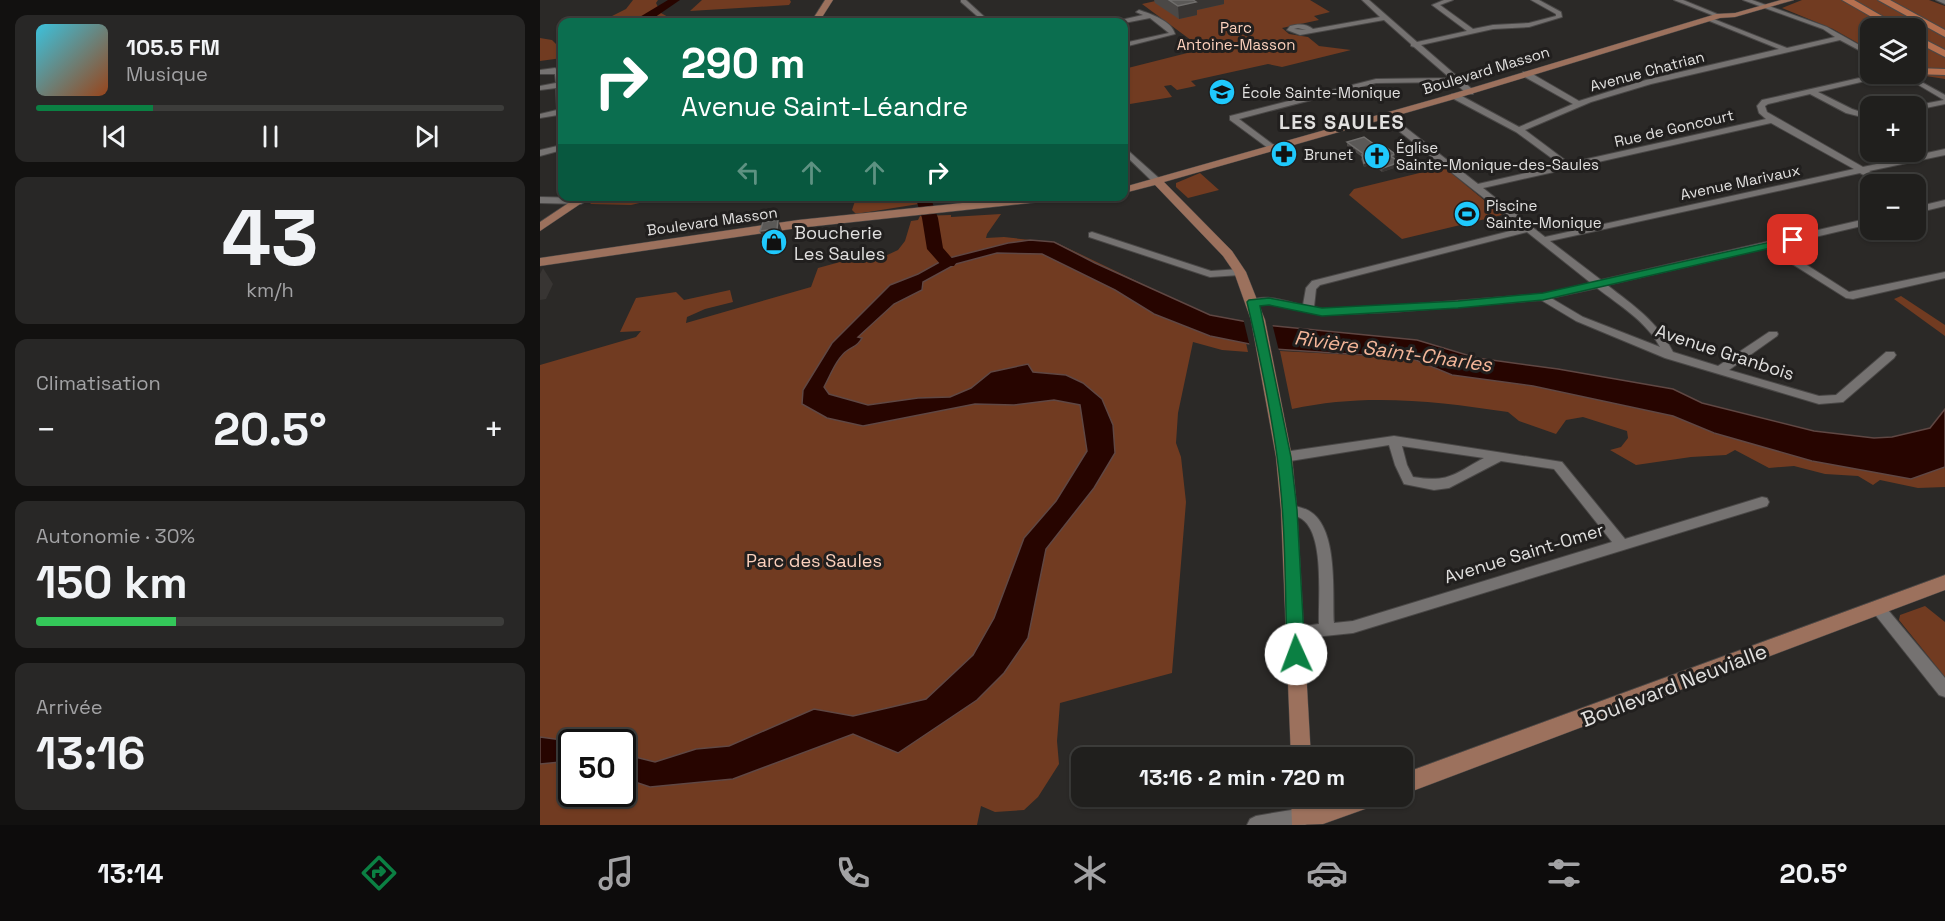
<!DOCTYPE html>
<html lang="fr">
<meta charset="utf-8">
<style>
body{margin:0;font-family:"Space Grotesk",sans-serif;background:#282726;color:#f1f3f6;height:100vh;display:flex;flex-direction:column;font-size:22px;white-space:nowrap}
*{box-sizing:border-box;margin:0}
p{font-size:20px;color:#a2a2a4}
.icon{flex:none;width:33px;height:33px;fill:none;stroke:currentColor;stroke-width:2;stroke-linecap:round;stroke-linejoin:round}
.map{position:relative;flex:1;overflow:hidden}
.drawer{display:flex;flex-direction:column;gap:15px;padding:15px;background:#121110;width:540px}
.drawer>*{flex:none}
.guide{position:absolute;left:18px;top:18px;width:570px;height:183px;border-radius:12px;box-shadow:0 2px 4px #0004,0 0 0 2px #3d3d3b;background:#0b6e4f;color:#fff;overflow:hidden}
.fabs{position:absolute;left:1320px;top:18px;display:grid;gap:12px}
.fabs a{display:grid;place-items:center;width:66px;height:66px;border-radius:12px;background:#201f1d;box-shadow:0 2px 4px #0004,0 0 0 2px #3d3d3b;font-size:30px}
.speed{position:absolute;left:18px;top:729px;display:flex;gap:12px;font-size:30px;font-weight:700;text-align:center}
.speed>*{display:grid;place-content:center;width:78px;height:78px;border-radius:50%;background:#201f1d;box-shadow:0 2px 4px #0004,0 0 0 2px #3d3d3b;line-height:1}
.speed .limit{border:3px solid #111;border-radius:9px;background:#fff;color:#111}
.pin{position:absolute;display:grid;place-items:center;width:51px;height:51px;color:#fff;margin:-26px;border-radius:12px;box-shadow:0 3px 9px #0006}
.me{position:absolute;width:66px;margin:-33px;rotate:358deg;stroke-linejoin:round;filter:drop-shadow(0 0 4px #0008)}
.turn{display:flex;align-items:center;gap:21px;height:126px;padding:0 24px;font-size:27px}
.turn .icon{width:78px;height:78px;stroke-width:2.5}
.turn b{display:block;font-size:42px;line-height:51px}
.lanes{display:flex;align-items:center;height:57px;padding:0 24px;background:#0003;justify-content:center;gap:30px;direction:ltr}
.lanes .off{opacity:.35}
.big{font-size:45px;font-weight:700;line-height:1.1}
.drawer .card{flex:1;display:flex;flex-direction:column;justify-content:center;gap:9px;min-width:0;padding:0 21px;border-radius:12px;background:#282726}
.drawer .dial{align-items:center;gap:0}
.dial b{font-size:78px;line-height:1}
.song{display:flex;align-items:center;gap:18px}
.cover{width:72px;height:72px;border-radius:9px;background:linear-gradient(135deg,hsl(190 70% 55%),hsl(20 70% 35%))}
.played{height:6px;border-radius:3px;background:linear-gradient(90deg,#0b8043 25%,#3d3d3b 25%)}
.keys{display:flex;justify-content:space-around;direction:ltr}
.heat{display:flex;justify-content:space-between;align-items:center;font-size:33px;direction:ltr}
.charge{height:9px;border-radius:4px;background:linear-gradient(90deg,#34c759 30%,#3d3d3b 0)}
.trip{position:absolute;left:531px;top:747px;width:342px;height:60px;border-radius:12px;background:#201f1d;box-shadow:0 2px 4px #0004,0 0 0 2px #3d3d3b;font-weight:700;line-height:60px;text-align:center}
.dock{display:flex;height:96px;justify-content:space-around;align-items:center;background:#0d0c0c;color:#a2a2a4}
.dock .icon{width:42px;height:42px}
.dock .active{color:#0b8043}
.dock b{font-size:27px;color:#f1f3f6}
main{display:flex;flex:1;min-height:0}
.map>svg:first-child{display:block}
.green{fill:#713b21;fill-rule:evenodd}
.water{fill:#270500;stroke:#5f4743;stroke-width:1.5}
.pier{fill:#2b2927}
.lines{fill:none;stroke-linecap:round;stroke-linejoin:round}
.river{fill:#270500;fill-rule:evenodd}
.minor-casing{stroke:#494746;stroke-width:2}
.major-casing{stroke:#494746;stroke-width:1}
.highway-casing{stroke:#494746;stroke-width:2}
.minor{fill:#757271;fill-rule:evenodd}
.major{fill:#9c715d;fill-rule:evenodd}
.highway{fill:#b6704f;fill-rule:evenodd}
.wall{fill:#4b4846}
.shaded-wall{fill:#383533}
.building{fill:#5b5957;stroke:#706e6c;stroke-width:1.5}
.route{fill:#0b8043;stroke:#07532c;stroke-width:1.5}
.labels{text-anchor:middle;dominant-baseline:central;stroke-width:6;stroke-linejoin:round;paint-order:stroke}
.far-park-label{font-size:15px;fill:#fcd1bd;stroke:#211f1e}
.far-street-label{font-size:15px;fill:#e1e0df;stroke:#211f1e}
.far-poi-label{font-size:15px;fill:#e1e0df;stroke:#211f1e;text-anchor:start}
.poi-label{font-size:18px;fill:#e1e0df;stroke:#211f1e;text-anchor:start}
.street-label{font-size:18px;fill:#e1e0df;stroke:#211f1e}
.park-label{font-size:18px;fill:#fcd1bd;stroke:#211f1e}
.far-district-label{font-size:20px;font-weight:bold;letter-spacing:1.5px;fill:#e1e0df;stroke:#211f1e}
.water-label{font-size:20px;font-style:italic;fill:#f4b699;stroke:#211f1e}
.near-street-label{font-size:21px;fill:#e1e0df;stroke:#211f1e}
</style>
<main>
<section class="drawer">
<div class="card">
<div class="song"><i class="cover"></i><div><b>105.5 FM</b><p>Musique</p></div></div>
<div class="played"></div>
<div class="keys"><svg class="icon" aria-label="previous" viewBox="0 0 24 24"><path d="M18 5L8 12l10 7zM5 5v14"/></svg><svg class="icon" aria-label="pause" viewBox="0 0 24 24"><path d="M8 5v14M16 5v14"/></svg><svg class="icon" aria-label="next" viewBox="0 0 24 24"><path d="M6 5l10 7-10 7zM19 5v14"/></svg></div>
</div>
<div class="card dial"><b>43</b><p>km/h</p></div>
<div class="card"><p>Climatisation</p>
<div class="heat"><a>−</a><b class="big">20.5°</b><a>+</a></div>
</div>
<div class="card"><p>Autonomie · 30%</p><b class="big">150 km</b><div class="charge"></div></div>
<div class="card"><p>Arrivée</p><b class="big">13:16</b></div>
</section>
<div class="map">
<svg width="1405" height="825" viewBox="0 0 1405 825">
<rect width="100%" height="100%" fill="#2b2927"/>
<!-- green -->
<g class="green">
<path d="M93,0H118L116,3L121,13L137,22H60L86,9Z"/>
<path d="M162,0H250L251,2L249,5L150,11Z"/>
<path d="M620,0H770L790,12L774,16L779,20L742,28L749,34L768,37L779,46L811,50L742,67L728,64L651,81L656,86L637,90L631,85L624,86L632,97L584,105V69L663,49L602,4Z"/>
<path d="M1262,0H1389L1405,6V79L1373,74H1376V28H1330V50L1293,29L1242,8Z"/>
<path d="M0,38L12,40L22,50V58L0,61Z"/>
<path d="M904,167L962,215L862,239L809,195L814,189Z"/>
<path d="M660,173L679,190L648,198L636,187V183Z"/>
<path d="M59,196H125V197L91,205L50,204Z"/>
<path d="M313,197L410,196V199L316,214L312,210L316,198Z"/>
<path d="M461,214L447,234L446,238L464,237L490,240L484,242L517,243L659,311L706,343L708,352L682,350L653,342L638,413L636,443L641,457L646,502L632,673L520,703L517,741L519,764L498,797L484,810L455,812L441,806L437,825H0V365L96,337L101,331L80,332L96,298L136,292L144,300L190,290L193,302L165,309L147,317L146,323L271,287L278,268L300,262L343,257L358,250L365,241L371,221L378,220L380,216L411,215V217ZM32,742H82V794H32Z"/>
<path d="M1361,296L1405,325V336L1354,299Z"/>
<path d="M740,351L871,358L912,375L993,386L1133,416L1174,433L1272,461L1371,478L1405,467V487L1378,488L1340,480L1333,485L1318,476L1285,474L1254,466L1229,468L1195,450L1186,455L1151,457L1096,465L1070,450L1081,447L1088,438L1087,431L1043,417L1026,420L1016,434L979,421L968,412C895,401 825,393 752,409Z"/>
<path d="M1385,606L1405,622V677L1359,620L1360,615Z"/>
</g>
<!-- water -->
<g class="water">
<path d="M490,240L514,242L555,263L670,315L724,325L877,340L937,358L1018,369L1133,389L1162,403L1274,431L1334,438L1352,437L1390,428L1405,409V467L1371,479L1272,461L1174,433L1133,416L993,386L912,375L871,358L734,349L670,336L614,314L575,290L502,254L457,253L416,264L383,282L382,290L354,304L318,337L322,338C318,346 314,346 308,350C297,357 290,376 284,387L289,394L328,405L378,398L410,397L431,388L451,372L488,364L493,372L526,375L543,383L562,399L573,425L575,453L554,488L506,549L488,638L464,673L437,700L358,753L313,734L193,779L110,787L83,778V754L115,762L156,749L189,746L274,709L313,716L386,699L433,655L454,618L484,538L516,501L547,451L540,405L514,400L474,405L435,404L323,426L287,418L262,404L263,390L292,343L350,285L378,274L405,259L468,243Z"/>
<path d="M0,737L37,742H32L31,761L0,764Z"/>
</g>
<!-- pier -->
<path class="pier" d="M703,318L732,323L739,351L710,347Z"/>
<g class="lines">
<!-- river -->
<g class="river">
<path d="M128,0H140L108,22H98V18Z"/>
<path d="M375,196H390L398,218L403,248L416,263L414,266H402L387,249L382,218Z"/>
</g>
<defs>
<g id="minor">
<path d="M421,0H426L450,22H444L421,2Z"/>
<path d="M822,0H829L877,42L927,31L892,5L904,0H913L900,5L933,29L953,25L989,23L1016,16V14L991,0H999L1021,12L1022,17L989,27L953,29L881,45L933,90V94H927L914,82L836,83L699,119L735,146V150L732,151L690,120V116L836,79L910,78L874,47L871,46V44L844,20L760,35L747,30L750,26C757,24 766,23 773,29L840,17ZM758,28L766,30L754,29Z"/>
<path d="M1134,0H1143L1182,16L1177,17Z"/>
<path d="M1203,0H1212L1287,27L1330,51V56L1300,40L1111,84L1051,102L985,130L1029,163L1226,119L1219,113L1217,106L1222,100L1337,74H1347V76L1278,92L1312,109L1330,115V119L1306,113L1270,94L1228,104L1225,106L1227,112L1323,167L1405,149V155L1329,171L1350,184H1340L1320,173L1010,241L1061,280L1330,218V224L1237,246L1309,292L1405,272V278L1313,299L1306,298L1227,248L1067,285C1094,306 1117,321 1133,352L1178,366L1229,332H1237L1238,334L1237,336L1189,370L1279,396L1296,395L1346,352H1354L1356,355L1354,358L1303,402L1279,404L1125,358L1036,321L1001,300L852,312L782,315L729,304L713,305L708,302C722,292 747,302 763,305L766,288L772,281L982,228L841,117V113H847L938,184L1021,165L976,132L912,98V94H918L979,127L1033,104L983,76V72H989L1039,101L1106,80L1239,49L1167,20V18H1171L1247,48L1295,37L1283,29ZM1231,123L1314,169L1005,237L943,188ZM987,232L1051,283L1003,294L852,306L782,309L774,307L776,289L780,285ZM1057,288C1079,305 1107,322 1120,347L1043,317L1011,298Z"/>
<path d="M1396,0H1405V4Z"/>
<path d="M599,10C611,14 632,21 635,34L584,47V43L629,33L610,18L584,23L572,22L603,15L596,12Z"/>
<path d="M15,68L22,73V126L18,124V115L0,118V114L17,110L16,88L0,90V86L16,83L15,74H0V70Z"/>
<path d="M1360,74H1367L1405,95V104L1376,110V106H1373L1404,100Z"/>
<path d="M22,145V150L0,156V150Z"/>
<path d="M584,147L621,180V184H615L584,154Z"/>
<path d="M0,197L41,198L46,201L41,204L0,203Z"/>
<path d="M1405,200V206L1376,213V207Z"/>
<path d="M552,232L671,271L700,269L705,272L700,275L670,277L549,237V233Z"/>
<path d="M854,436L1022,462L1085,539L1222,497L1227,498L1229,502L1227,506L813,633L755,639L750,638L747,633L750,628L779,624C778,599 785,535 762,519C758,516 750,515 744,514L742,510L744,506C750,505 756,506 762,508C800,518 792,593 794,623L813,621L1072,542L1014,469L961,461L909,488L894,490L864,484L855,465L849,445L744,462L740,460L738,457L740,454L744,452ZM862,446L944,458C914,474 909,483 873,477L867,465Z"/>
<path d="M1338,602L1343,604L1405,678V697L1399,695L1333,612L1331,608L1333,604Z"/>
<path d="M763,808L769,811L772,817L769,823L765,825H707L710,819L716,816Z"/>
</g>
<g id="major">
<path d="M285,0H293L279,22H271Z"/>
<path d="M1241,0H1254L1195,17L1180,18L911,100L624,182L692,251L706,272L725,320L752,457L757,510L771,758H751L741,510L736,457L711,320L694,272L683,256L615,185L584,193V187L905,96L1176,14L1195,13Z"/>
<path d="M39,196H52L0,231V222Z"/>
<path d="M490,196H533L528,199L258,228L0,266V258L258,220Z"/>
<path d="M1405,575V590L862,795V774Z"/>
<path d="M751,796H773V804L799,796H842L839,804L783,824L752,825Z"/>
</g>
<g id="highway">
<path d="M1302,0H1314L1363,28H1351Z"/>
<path d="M1338,0H1350L1405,30V37Z"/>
<path d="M1376,35L1405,50V57L1376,42Z"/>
<path d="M1376,68L1405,69V75L1373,74H1376Z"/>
</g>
</defs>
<!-- minor casing -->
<use href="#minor" class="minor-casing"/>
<!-- major casing -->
<use href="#major" class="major-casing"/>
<!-- highway casing -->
<use href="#highway" class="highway-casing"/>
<!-- minor -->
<use href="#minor" class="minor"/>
<!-- major -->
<use href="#major" class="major"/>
<!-- highway -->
<use href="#highway" class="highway"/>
</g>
<!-- wall -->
<g class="wall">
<path d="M614,0H684V4L657,10V15L639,19L615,3Z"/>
<path d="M807,142L842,150L855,154L854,158L860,162V166L842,172L832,164L824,167L821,159L822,157L807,146Z"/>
</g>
<!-- shaded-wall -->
<g class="shaded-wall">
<path d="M651,0H684V4L657,10V15L639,19L638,6Z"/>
<path d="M833,161L832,164L824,167V163Z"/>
<path d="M860,162V166L842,172L843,168Z"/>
<path d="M238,220L244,236L243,245L226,247L220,231Z"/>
<path d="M3,268L13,284L6,299L0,300V274Z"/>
</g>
<!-- building -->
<g class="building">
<path d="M629,0H653L656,2L638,6Z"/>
<path d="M824,137L842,150L847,148L855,154L850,156L860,162L843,168L833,161L824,163L822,155H825L807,142Z"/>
<path d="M238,220L237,229L220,231L223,222Z"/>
</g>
<!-- route -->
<path class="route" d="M1253,237L1259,240L1257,242L1003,300L918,308L782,316L729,305L720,306L751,457L757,510L765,654L762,659L756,661L750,659L747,654C745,588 746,521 737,456C730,405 719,353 707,302L709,300L729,298L782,308L918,301L1003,293Z"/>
<!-- icons -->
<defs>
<symbol id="school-disc" viewBox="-11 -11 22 22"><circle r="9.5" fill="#1fc9fd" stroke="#211f1e"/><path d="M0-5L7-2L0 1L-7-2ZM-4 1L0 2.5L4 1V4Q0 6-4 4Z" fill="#111"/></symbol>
<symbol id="pharmacy-disc" viewBox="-11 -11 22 22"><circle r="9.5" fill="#1fc9fd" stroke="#211f1e"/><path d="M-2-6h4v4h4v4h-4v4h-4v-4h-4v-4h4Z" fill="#111"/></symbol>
<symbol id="church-disc" viewBox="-11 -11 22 22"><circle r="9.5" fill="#1fc9fd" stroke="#211f1e"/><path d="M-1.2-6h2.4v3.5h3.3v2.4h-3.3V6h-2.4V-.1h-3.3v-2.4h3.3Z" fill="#111"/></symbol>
<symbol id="stadium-disc" viewBox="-11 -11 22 22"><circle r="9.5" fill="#1fc9fd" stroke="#211f1e"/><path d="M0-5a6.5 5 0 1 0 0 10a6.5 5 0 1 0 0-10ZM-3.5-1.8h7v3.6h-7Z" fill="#111"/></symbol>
<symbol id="shop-disc" viewBox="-11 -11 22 22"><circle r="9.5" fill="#1fc9fd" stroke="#211f1e"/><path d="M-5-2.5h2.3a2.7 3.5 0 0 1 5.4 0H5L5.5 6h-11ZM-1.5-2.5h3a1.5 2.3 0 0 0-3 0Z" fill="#111"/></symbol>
</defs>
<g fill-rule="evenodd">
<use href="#school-disc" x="667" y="77" width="30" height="30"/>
<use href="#pharmacy-disc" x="729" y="139" width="30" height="30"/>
<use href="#church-disc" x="822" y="141" width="30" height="30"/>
<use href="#stadium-disc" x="912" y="199" width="30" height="30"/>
<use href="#shop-disc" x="219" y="227" width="30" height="30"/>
</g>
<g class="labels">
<!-- far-park labels -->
<g class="far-park-label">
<text x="696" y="27">Parc<tspan x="696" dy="17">Antoine-Masson</tspan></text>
</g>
<!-- far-street labels -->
<g class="far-street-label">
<text transform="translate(946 70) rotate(-17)">Boulevard Masson</text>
<text transform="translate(1107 71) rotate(-15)">Avenue Chatrian</text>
<text transform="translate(1134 128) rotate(-13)">Rue de Goncourt</text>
<text transform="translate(1200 182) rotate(-12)">Avenue Marivaux</text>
<text transform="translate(172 221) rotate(-8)">Boulevard Masson</text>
</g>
<!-- far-poi labels -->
<g class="far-poi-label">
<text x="702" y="92">École Sainte-Monique</text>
<text x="856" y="147">Église<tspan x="856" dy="17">Sainte-Monique-des-Saules</tspan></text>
<text x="764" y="154">Brunet</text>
<text x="946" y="205">Piscine<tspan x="946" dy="17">Sainte-Monique</tspan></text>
</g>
<!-- poi labels -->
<g class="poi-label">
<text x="254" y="232">Boucherie<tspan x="254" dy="21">Les Saules</tspan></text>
</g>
<!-- street labels -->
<g class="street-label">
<text transform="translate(1185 352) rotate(18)">Avenue Granbois</text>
<text transform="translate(984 553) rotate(-17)">Avenue Saint-Omer</text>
</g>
<!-- park labels -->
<g class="park-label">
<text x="274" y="560">Parc des Saules</text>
</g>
<!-- far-district labels -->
<g class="far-district-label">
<text x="802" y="122">LES SAULES</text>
</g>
<!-- water labels -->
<g class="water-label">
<text transform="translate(853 351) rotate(8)">Rivière Saint-Charles</text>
</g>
<!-- near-street labels -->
<g class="near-street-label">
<text transform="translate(1134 685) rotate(-21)">Boulevard Neuvialle</text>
</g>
</g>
</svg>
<div class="fabs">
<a><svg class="icon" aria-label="layers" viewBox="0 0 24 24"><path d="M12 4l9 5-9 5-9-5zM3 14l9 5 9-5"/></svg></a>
<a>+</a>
<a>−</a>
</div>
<div class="speed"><div class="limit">50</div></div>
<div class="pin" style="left:1253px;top:240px;background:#d93025"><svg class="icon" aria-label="arrive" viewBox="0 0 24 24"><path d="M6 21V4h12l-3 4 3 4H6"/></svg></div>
<svg class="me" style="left:756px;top:654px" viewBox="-20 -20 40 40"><circle r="19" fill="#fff"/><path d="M0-13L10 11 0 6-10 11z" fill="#0b8043"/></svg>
<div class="trip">13:16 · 2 min · 720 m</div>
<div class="guide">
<div class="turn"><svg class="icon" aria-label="right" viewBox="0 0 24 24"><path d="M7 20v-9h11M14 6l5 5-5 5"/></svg><div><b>290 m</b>Avenue Saint-Léandre</div></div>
<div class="lanes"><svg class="icon off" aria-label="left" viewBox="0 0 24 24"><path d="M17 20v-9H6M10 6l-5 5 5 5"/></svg><svg class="icon off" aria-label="ahead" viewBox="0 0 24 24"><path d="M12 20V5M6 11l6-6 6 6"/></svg><svg class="icon off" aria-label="ahead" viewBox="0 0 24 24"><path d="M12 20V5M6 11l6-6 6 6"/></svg><svg class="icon" aria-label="right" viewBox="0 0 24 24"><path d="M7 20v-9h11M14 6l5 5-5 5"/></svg></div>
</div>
</div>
</main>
<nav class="dock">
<b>13:14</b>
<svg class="icon active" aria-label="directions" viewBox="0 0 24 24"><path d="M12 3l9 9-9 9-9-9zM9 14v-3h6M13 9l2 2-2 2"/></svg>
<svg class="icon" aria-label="music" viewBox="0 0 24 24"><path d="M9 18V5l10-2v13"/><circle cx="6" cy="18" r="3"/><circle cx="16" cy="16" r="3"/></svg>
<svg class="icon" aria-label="phone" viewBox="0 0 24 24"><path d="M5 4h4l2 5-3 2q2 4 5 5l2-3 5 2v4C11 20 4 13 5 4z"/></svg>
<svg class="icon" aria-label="climate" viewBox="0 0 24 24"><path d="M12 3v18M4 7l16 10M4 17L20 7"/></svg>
<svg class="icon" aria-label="car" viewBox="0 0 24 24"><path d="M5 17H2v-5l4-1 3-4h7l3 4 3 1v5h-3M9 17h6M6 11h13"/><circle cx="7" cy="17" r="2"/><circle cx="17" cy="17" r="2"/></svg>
<svg class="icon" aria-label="filters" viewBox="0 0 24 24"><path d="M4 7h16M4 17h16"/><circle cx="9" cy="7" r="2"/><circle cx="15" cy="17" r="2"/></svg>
<b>20.5°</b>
</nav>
